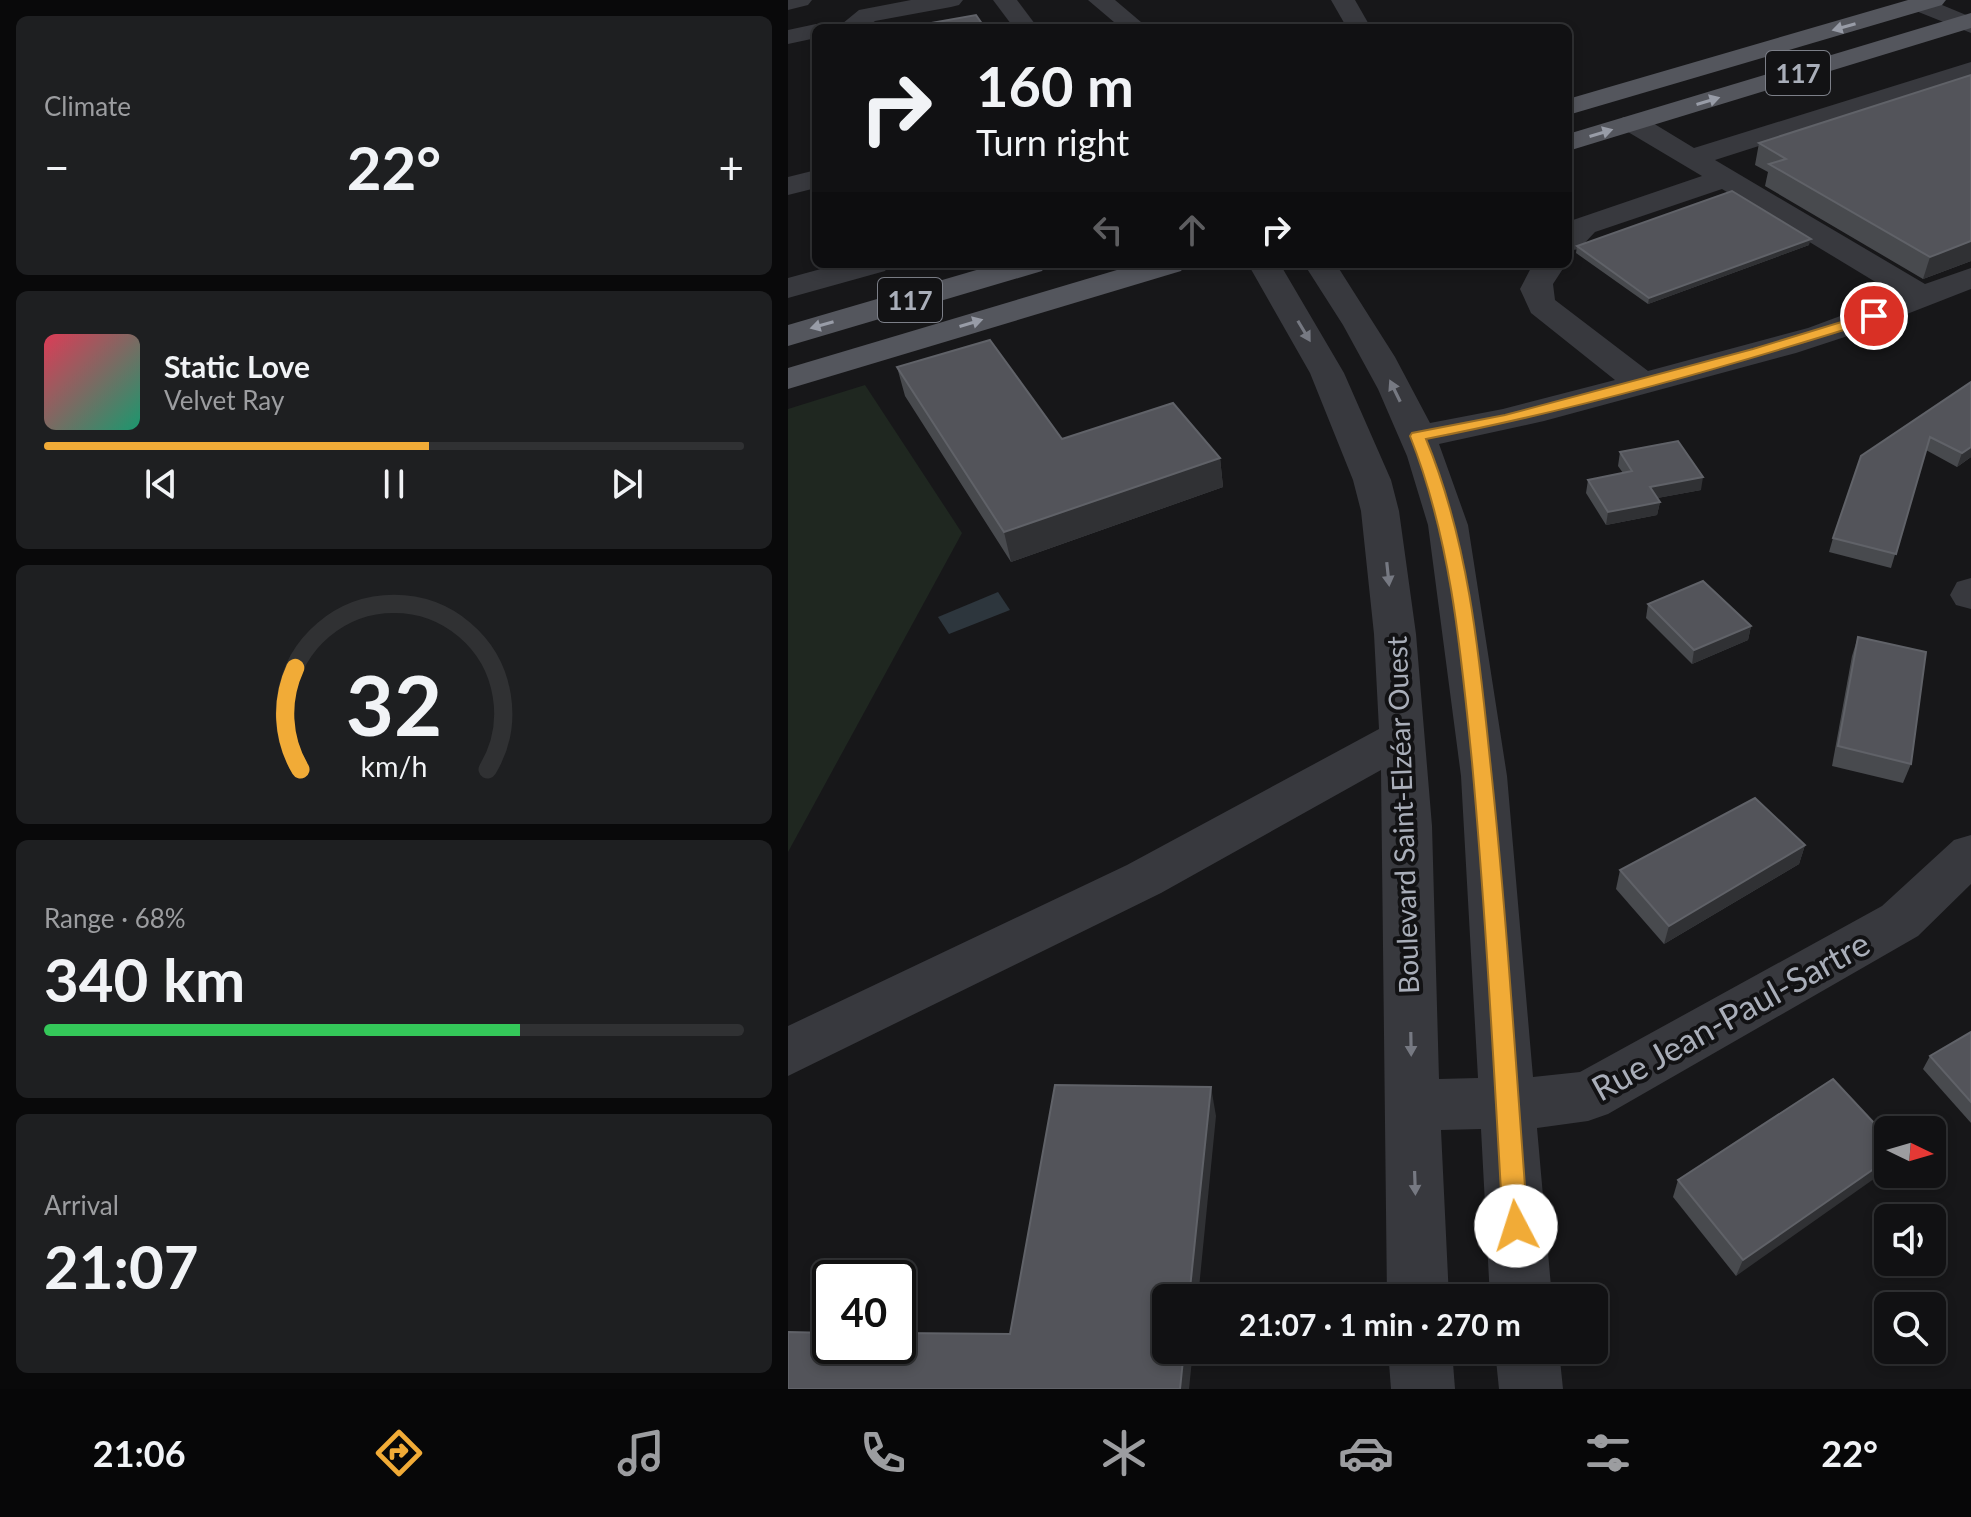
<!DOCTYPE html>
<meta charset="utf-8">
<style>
body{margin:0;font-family:Lato,sans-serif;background:#1e1f21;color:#f1f3f6;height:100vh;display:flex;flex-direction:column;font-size:30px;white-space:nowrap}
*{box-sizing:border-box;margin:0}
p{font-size:26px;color:#9c9da0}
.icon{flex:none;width:44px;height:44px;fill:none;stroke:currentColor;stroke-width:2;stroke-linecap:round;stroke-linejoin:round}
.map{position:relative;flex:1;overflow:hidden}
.panel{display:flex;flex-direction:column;gap:16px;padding:16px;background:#09090a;width:788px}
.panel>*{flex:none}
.hud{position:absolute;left:24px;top:24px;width:760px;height:244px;border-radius:12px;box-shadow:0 4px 12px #0003,0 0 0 2px #303133;background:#111113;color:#f1f3f6;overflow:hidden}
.needle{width:52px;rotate:95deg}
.buttons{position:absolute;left:1086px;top:1116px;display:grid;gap:16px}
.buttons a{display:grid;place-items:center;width:72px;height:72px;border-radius:12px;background:#111113;box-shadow:0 4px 12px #0003,0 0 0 2px #303133;font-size:40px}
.speed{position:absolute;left:24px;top:1260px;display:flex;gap:16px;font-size:40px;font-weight:700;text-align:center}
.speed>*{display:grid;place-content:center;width:104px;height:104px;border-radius:50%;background:#111113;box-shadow:0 4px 12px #0003,0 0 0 2px #303133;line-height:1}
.speed .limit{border:4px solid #111;border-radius:12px;background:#fff;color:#111}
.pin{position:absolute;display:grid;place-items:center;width:68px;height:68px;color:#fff;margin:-34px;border:4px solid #fff;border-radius:50%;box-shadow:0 2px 8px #0007}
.me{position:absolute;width:88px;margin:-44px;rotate:355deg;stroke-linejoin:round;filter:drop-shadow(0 0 6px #0008)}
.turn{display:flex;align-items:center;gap:28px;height:168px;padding:0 32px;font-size:36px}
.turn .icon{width:104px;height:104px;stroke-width:2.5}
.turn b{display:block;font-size:56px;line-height:68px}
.lanes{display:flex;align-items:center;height:76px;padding:0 32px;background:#0003;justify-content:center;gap:40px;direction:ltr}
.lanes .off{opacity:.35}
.big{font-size:60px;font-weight:700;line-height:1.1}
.panel .tile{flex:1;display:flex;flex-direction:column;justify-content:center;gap:12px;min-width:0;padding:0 28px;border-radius:12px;background:#1e1f21}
.panel .dial{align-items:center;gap:0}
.dial svg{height:208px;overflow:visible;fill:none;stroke:#303133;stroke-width:7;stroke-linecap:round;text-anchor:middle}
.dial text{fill:#f1f3f6;stroke:none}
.song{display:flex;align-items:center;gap:24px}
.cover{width:96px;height:96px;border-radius:12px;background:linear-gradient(135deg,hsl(350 70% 55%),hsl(160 70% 35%))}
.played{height:8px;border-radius:4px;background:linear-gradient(90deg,#f1ab37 55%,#303133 55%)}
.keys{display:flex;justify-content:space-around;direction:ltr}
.heat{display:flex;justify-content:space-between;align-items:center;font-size:44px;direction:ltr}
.charge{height:12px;border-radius:6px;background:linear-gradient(90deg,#34c759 68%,#303133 0)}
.trip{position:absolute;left:364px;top:1284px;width:456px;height:80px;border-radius:12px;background:#111113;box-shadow:0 4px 12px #0003,0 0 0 2px #303133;font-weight:700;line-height:80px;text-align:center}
.menu{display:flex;height:128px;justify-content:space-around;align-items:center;background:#070708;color:#9c9da0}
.menu .icon{width:56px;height:56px}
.menu .selected{color:#f1ab37}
.menu b{font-size:36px;color:#f1f3f6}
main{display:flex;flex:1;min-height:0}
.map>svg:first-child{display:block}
.green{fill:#1f2720}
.water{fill:#2d363d}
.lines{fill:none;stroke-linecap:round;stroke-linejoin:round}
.minor{fill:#38393e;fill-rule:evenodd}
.major{fill:#54565d;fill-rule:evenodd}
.wall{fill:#484a4e}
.shaded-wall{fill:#303134}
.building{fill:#53545a;stroke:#606268;stroke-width:2}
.oneway{fill:#989ca7}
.oneway2{fill:#767982}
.route{fill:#f1ab37;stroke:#9d6f24;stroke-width:2}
.labels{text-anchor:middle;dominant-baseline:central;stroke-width:8;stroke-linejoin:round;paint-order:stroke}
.shield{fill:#121214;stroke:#7c7f88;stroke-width:2}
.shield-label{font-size:26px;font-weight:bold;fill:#a9aeb9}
.street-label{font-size:28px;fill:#a9aeb9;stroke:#121214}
.near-street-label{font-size:34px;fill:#a9aeb9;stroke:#121214}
</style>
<main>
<section class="panel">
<div class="tile"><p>Climate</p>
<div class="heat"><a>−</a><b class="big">22°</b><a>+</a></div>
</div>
<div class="tile">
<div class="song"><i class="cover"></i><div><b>Static Love</b><p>Velvet Ray</p></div></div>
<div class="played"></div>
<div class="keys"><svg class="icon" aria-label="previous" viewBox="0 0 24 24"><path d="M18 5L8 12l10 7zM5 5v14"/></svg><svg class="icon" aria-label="pause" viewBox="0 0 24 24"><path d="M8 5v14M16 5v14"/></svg><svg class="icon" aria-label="next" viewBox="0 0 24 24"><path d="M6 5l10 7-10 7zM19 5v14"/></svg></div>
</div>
<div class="tile dial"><svg viewBox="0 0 100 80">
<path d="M14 69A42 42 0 1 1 86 69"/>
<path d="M14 69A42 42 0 0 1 12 30" stroke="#f1ab37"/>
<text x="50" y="56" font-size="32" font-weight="700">32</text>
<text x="50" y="72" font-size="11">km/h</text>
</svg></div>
<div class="tile"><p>Range · 68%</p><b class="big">340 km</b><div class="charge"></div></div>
<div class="tile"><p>Arrival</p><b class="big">21:07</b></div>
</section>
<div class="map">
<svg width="1183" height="1389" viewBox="0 0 1183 1389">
<rect width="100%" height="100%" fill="#171719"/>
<!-- green -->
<path class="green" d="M77,385L174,533L0,852V409Z"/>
<!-- water -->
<path class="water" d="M210,592L222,610L161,634L150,617Z"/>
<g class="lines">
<!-- minor -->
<g class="minor">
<path d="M0,0H24L20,5L0,10Z"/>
<path d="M123,0H175L171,5L163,7L87,21L77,28H49L71,10Z"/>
<path d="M205,0H229L250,28H226Z"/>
<path d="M300,0H327L360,28H333Z"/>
<path d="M543,0H567L583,28H559Z"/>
<path d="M1122,0H1142L1183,17V33L1123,9L1119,4Z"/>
<path d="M28,24L38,28H28V38L0,44V30Z"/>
<path d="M1183,62V78L927,160L1137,284L1183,268V289L1078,330L1008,353L756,421L651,444L680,525L719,776L745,1077L792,1072L1094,906L1166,840L1183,835V884L1130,936L820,1114L800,1121L749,1128L764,1298H702L693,1129L653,1130L661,1298H599L593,770L373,893L0,1076V1026L339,865L591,729L586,634L573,511L565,480L522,373L460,264H492L556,373L603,480L611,511L628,634L644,826L651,1079L690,1078L673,776L640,525L619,456L590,389L555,325L516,264H548L607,357L642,423L715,409L827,380L743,313L732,289L745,264H778L765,284L767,300L860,371L1020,328L1109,295L934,189L807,232L791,249L780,251V225L785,220L914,176L835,129L831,123L835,117H855L906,148Z"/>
<path d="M28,170V188L0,195V177Z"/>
<path d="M51,264H102L97,271L0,298V278Z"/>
<path d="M1183,578V609L1168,605L1162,595L1169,582Z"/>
<path d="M600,1350H664L667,1389H603Z"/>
<path d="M707,1350H771L775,1389H711Z"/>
</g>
<!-- major -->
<g class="major">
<path d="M1120,0H1158L1154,5L780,115V99Z"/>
<path d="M1183,13V28L780,151V134Z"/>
<path d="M209,264H259L254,271L0,346V325Z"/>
<path d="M349,264H398L393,271L0,389V368Z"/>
</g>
</g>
<!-- wall -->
<g class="wall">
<path d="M971,143L1183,261L1135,279L977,186L980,172L967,165Z"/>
<path d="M1021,245L860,304L788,253L789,246Z"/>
<path d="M109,367L274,439L432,458L435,487L223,562L117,396Z"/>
<path d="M1183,382V457L1169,467L1138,450L1103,568L1041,552L1045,538Z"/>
<path d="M832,452L913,490L869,498L872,502L869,515L818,525L798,493L800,480L835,473L830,466Z"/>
<path d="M860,604L963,626L960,640L904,664L858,618Z"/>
<path d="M1070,637L1123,764L1115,783L1044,766L1064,656Z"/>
<path d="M1017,845L1011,864L876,944L828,889L832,870Z"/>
<path d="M1183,1032V1123L1135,1069L1142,1056Z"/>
<path d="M1100,1138L948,1276L885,1197L890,1180Z"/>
</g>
<!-- shaded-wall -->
<g class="shaded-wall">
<path d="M1023,239L1021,245L860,304L861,298Z"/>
<path d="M1183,241V261L1135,279L1142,257Z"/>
<path d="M1183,447V457L1169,467L1174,453Z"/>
<path d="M432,458L435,487L223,562L216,532Z"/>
<path d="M915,477L913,490L859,500L862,487Z"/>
<path d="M872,502L869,515L818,525L820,512Z"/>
<path d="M963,626L960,640L904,664L906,650Z"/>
<path d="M1017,845L1011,864L876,944L881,926Z"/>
<path d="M423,1087L428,1116L410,1298H401Z"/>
<path d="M1100,1159V1169L948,1276L955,1260Z"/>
<path d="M396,1350H405L401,1389H392Z"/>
</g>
<!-- building -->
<g class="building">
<path d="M188,15L197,28H115Z"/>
<path d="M1183,75V241L1142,257L981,164L998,159L971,143Z"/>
<path d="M944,191L1023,239L861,298L789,246Z"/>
<path d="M202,340L274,439L385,403L432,458L216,532L109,367Z"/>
<path d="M1183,382V447L1174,453L1142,437L1108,554L1045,538L1073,456Z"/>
<path d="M890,441L915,477L862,487L872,502L820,512L800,480L844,471L832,452Z"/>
<path d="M915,581L963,626L906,650L860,604Z"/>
<path d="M1070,637L1138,652L1123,764L1050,746Z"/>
<path d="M967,798L1017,845L881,926L832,870Z"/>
<path d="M1183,1032V1102L1142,1056Z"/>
<path d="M1045,1079L1100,1138V1159L955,1260L890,1180Z"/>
<path d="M267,1085L423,1087L401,1298H378V1350H396L392,1389H0V1332L42,1333V1346H110V1333L222,1334Z"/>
</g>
<!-- one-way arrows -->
<defs><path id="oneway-solid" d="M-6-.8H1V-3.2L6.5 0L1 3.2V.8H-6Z" transform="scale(2)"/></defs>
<g class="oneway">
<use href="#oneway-solid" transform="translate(1056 27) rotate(164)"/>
<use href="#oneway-solid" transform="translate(920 101) rotate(-17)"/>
<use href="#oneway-solid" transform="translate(813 133) rotate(-17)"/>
<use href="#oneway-solid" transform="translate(183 323) rotate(-17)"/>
<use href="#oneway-solid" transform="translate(34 325) rotate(164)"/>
</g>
<g class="oneway2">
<use href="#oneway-solid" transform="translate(516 331) rotate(59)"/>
<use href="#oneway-solid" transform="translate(607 391) rotate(-116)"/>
<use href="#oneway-solid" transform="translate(600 574) rotate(84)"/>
<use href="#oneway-solid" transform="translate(623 1044) rotate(89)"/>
<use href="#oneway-solid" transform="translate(627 1183) rotate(88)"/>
</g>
<!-- route -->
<path class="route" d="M1086,312L1093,316L1091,319C942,366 792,409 638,439C680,540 691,651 702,760C719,915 728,1071 740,1226L736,1235L728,1238L719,1235L715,1226C706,1072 698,916 684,762C673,652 663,539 622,436L624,433L717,415L965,349Z"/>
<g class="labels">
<!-- shield labels -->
<g class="shield">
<rect x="978" y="51" width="64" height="44" rx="6"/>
<rect x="90" y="278" width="64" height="44" rx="6"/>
</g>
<g class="shield-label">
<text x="1010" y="73">117</text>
<text x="122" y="300">117</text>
</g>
<!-- street labels -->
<g class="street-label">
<text transform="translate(614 815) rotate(-92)">Boulevard Saint-Elzéar Ouest</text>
</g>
<!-- near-street labels -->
<g class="near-street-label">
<text transform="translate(942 1015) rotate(-29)">Rue Jean-Paul-Sartre</text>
</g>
</g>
</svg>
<div class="buttons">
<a><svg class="needle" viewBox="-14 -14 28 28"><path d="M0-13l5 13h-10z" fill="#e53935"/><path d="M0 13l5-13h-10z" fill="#9c9da0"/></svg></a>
<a><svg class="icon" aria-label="sound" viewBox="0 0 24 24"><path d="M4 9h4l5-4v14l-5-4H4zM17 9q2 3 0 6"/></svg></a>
<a><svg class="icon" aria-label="search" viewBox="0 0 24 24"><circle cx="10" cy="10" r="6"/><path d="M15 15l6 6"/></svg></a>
</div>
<div class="speed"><div class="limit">40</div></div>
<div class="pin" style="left:1086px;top:316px;background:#d93025"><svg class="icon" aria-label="arrive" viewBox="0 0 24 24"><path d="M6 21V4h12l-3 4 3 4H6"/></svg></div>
<svg class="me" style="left:728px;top:1226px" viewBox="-20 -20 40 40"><circle r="19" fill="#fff"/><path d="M0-13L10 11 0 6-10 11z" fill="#f1ab37"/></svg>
<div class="trip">21:07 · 1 min · 270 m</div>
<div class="hud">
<div class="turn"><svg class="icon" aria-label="right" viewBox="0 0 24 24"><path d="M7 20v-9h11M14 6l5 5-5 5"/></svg><div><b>160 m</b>Turn right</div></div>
<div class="lanes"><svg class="icon off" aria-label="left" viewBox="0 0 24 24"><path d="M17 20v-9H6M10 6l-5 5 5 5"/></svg><svg class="icon off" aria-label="ahead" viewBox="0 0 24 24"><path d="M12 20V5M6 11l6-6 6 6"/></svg><svg class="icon" aria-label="right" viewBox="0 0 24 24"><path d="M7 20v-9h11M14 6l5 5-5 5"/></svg></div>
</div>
</div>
</main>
<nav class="menu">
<b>21:06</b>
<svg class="icon selected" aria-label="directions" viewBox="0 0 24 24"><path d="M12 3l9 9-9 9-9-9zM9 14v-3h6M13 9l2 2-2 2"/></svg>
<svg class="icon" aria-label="music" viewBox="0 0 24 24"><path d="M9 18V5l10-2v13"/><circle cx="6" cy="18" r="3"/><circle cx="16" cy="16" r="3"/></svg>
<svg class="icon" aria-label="phone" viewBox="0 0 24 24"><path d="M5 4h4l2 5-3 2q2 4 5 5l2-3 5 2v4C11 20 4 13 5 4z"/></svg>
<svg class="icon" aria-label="climate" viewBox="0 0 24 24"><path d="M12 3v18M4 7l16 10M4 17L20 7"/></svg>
<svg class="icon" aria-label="car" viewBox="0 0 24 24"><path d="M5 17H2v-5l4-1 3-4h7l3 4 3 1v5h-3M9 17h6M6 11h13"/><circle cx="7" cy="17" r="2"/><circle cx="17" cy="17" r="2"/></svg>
<svg class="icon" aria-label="filters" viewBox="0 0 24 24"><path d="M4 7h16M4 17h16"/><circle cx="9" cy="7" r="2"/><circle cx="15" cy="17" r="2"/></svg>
<b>22°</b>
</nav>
